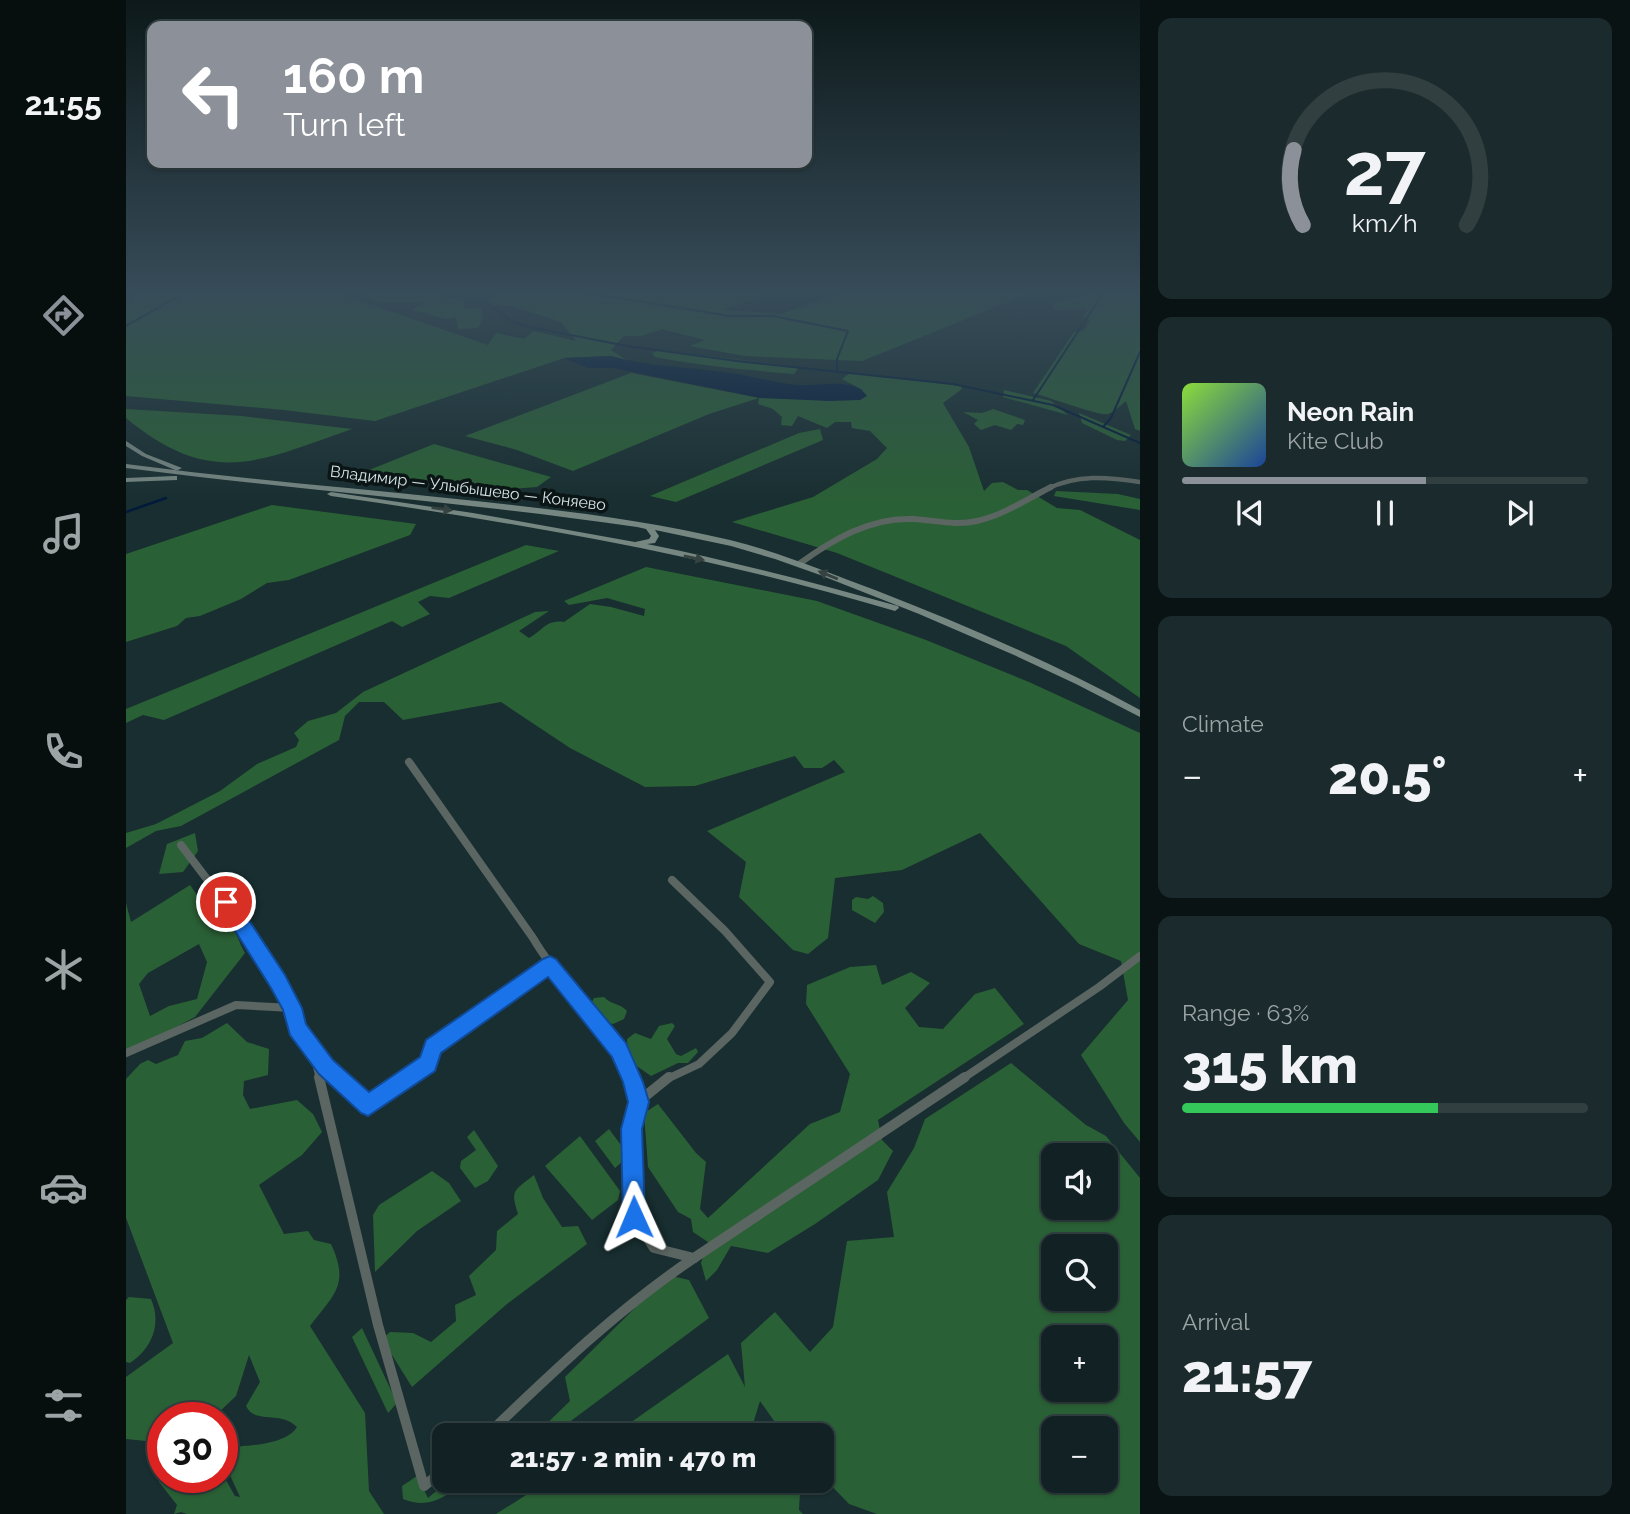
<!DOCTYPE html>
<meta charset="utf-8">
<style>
body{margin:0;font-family:Raleway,sans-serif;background:#1b2a2c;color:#f1f3f6;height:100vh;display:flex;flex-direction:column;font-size:26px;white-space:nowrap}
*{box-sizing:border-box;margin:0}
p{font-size:23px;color:#9ca4a6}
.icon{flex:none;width:38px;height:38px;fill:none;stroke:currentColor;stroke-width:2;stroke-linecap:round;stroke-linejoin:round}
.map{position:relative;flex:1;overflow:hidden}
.sheet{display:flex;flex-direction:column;gap:18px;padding:18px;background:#0a1314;width:490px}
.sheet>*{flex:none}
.hud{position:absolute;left:21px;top:21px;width:665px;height:147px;border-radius:14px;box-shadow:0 2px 5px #0004,0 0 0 2px #313f41;background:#8c9099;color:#fff;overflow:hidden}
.buttons{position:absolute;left:915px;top:1143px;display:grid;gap:14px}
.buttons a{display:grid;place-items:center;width:77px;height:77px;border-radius:14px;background:#122224;box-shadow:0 2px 5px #0004,0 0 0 2px #313f41;font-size:35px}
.speed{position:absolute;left:21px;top:1402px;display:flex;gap:14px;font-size:35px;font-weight:700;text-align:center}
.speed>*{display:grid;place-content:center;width:91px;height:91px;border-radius:50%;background:#122224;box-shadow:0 2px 5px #0004,0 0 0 2px #313f41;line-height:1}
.speed .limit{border:10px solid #d22;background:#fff;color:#111}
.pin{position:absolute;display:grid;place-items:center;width:60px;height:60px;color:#fff;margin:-30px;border:4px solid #fff;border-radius:50%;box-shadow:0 2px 7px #0007}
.me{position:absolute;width:77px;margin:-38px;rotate:359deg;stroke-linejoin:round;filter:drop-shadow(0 0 5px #0008)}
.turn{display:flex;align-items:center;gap:24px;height:147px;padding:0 21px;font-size:32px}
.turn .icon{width:91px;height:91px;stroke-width:2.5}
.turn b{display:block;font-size:49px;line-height:60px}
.big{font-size:52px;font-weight:800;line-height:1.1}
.sheet .tile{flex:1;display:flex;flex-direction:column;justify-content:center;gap:10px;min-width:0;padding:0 24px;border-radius:14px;background:#1b2a2c}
.sheet .dial{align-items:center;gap:0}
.dial svg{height:182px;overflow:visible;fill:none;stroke:#313f41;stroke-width:7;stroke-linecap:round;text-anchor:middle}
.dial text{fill:#f1f3f6;stroke:none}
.song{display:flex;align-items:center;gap:21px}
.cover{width:84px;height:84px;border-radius:10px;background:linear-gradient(135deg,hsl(90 70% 55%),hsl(220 70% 35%))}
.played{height:7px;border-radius:4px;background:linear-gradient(90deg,#8c9099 60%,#313f41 60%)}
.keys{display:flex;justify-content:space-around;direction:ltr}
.heat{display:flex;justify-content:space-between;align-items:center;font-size:38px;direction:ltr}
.charge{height:10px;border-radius:5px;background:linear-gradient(90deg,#34c759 63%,#313f41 0)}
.trip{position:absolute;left:306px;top:1423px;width:402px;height:70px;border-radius:14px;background:#122224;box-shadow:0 2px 5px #0004,0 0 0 2px #313f41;font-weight:800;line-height:70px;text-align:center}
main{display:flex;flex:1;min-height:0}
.menu{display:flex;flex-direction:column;width:126px;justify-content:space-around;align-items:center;background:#070e0e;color:#9ca4a6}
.menu .icon{width:49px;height:49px}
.menu .current{color:#8c9099}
.menu b{font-size:32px;color:#f1f3f6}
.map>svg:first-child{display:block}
.green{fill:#2a6035;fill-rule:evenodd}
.water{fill:#021a3b}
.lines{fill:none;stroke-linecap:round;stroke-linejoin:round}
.stream-far1{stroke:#021a3b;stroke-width:2}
.stream{stroke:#021a3b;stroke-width:2.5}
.street-far3{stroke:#5b6562;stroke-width:4.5}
.street-far2{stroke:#5b6562;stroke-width:6}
.street-far1{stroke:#5b6562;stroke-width:8}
.street{stroke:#5b6562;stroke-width:10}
.secondary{fill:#768681;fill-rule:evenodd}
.oneway{fill:#364240}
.route{fill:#1a73e8;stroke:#114b97;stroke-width:2}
.labels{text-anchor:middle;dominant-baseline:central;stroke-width:7;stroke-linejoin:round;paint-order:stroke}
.far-street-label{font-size:16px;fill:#d6e3e4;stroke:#0b1515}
</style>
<main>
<nav class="menu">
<b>21:55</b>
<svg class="icon current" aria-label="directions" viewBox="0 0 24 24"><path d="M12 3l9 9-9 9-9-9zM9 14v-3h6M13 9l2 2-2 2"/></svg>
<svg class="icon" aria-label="music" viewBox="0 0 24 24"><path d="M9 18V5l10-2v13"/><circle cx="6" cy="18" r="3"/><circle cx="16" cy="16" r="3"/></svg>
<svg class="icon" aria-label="phone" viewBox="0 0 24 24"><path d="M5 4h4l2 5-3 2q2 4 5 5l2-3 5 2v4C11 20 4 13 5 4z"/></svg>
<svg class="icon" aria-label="climate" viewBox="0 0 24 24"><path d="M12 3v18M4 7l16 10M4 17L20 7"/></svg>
<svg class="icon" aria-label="car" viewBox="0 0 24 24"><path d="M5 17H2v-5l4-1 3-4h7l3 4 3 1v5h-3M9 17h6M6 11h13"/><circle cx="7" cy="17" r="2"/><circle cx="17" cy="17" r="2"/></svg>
<svg class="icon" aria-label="filters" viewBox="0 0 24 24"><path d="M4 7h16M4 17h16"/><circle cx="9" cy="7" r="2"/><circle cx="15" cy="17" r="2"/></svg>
</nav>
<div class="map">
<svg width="1014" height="1514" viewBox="0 0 1014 1514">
<rect width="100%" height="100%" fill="#182e30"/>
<!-- green -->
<g class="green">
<path d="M13,292H316L312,296L338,300L339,309L354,307L358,317L352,328L332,329L330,317L319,319L286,310L296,303H255L232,293L220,296L362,345L370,333L398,339L408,331L450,341L435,322L383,305H369L361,300L370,296L366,292H648L597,310L655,314L717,292H907L736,361L619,356L564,346L579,340L536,329L515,336H498L485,350L502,361L485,356L438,358L249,421L158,410L0,396V301Z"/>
<path d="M969,292H1014V431L1009,429L1000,401C995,405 988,412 982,414C975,417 920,396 907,393L948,332L958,331L964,320L957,317L962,309L928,310L926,304Z"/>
<path d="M534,350L673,367L668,374C622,370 575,366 529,357L526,353Z"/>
<path d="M505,373L634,398L734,400L737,390L716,379L724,373L835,386L836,389L817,403L843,447L858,491L866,483L877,482L892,490H901L931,508L954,510L1014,540V698L940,646L711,553L606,522L687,497L751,459L761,448L744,431L726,428L725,422H709L701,428L672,416L666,426L655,425L656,417L647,409L632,404L633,398L583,414L447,471L391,450L339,436Z"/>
<path d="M878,390L925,401L942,415L877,397Z"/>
<path d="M0,409L116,416L226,429C134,461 86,489 0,418Z"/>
<path d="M867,409L899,420L897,425L891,424L885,430L869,425L855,430L848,424L852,420L837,412L856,413Z"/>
<path d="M953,413L1005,435L999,441L991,440L956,423Z"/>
<path d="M694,429L697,440L550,502L524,496L673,433Z"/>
<path d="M308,444L425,477L411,487L373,490L354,486L339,487L299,480L284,482L268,474L243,470Z"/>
<path d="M930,491L992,494L1014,499V510L928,496Z"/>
<path d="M146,505L290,524L284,535L163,580L141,583L115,599L74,616L60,618L51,626L0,642V554Z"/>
<path d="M400,545L433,551L323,598L304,596L292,602L304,614L276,627L266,621L38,720L17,715L0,723V709Z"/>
<path d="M520,567L691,601L800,640L903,682L1014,733V1142L998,1123L955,1055L1002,1000L995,961L953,944L854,833L776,870L709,878L702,938L682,954L667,950L613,897L620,862L581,831L719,772L708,760L696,768H678L669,756L569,786L519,787L444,748L375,702L277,720L258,702H233L219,716L213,740L55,826L30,831L0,848V833L30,824L94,791L131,764L170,747L173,740L168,733L182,721L210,713L237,692L409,612L423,611L393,631L403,638C417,630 421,619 438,622L464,604L485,607L518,616L519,609L481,598L443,605L438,601Z"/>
<path d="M69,833L72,851L57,872L33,874L41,844Z"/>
<path d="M64,885L78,905C102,907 110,936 119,953L69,1017L0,1054V903L5,922ZM73,944L81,962L71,999L43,1006L24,1016L13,984L22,973Z"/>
<path d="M747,896L757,903L758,912L749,923L726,910V900L730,897L742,899Z"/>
<path d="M750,965L756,985L785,972L804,983L779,1008L793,1027L817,1029L849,994L869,988L898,1024L752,1120L756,1140L767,1151L752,1180L689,1224L642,1253L605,1246L591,1270L580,1281L575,1263L582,1242L567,1232L565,1219L552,1212L522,1167L518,1113L532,1104L570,1153L580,1162L574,1209L582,1218L684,1124L714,1112L724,1074L680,1004L681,985L724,967Z"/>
<path d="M478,997C485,1005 494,1003 501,1011L498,1019L487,1024C474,1021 469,1017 465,1004L468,998Z"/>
<path d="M101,1023L121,1042L143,1049L142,1075L118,1081L117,1095L124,1109L171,1100L187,1114L196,1132L176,1155L133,1185L158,1234L182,1231L188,1240L205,1244C224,1285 208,1294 184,1326L239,1413L243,1491L258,1514H61L55,1512L48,1514L51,1505L33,1482V1463L37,1460V1477H96V1473L109,1496L114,1497L96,1458L100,1448C120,1445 159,1446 171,1427C153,1410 129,1425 120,1406L134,1382L123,1355L110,1396L88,1417L37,1418V1440L30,1442L0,1439V1377L47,1343L0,1218V1079L14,1064L22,1060L30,1064L52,1055L59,1041L76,1038Z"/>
<path d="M546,1023L549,1026L541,1039L550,1054L555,1056L570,1048L572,1052L562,1063H552L525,1076L502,1060L501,1039L509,1033L525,1039L533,1026Z"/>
<path d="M885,1063L960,1125L980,1136L1014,1178V1514H751L723,1504L697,1477L696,1435H658L634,1401L626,1427L633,1435H487L602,1354L619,1387L615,1343L649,1312L684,1352L707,1327L721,1241L768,1237L761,1192L788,1148L799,1119ZM928,1155H980V1208H928ZM928,1246H980V1298H928ZM928,1337H980V1390H928ZM928,1428H980V1480H928Z"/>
<path d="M483,1129L503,1156L489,1168L469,1141Z"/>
<path d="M348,1130L372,1166L362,1181L349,1188L334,1168L335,1161L350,1150L341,1137Z"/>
<path d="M454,1136L494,1191L492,1200L466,1220L419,1166Z"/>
<path d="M306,1171L323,1183L335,1201L291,1231L249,1272L247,1215L253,1205Z"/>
<path d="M408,1175L417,1198L436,1227L452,1226L461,1244L381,1304L286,1387L256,1339L264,1332L287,1333L305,1342L330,1321L329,1305L350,1295L343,1276L370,1250L371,1231L392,1214C384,1189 388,1191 408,1175Z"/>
<path d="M537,1274L563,1280L583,1318L426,1435H409L444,1401L439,1377L509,1308Z"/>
<path d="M3,1297L25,1299C36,1324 26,1348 4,1363L0,1362V1300Z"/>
<path d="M236,1328L271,1403L262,1413L226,1337Z"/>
<path d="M291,1476L302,1498L322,1481H340C319,1497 303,1510 277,1499L276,1486Z"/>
<path d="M422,1481H667L674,1492L673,1510L677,1514H370Z"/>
</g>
<!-- water -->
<path class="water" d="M485,356C524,367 564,367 604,373C628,376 650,384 674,385C694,386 728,377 741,396L734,400L703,401L634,398L487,368H462L438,358Z"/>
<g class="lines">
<!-- stream-far1 -->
<g class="stream-far1">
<path d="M345,292L387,322L404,327L501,346L611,361L827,384L927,405L1014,443"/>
<path d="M455,292L604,316H647L722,331L711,359V370"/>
<path d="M0,326L53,296"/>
<path d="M907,400L978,292"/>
<path d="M977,427L985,418L1014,352"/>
</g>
<!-- stream -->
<path class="stream" d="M0,512L40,498"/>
<!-- street-far3 -->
<path class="street-far3" d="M921,489C951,474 982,477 1014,482"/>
<!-- street-far2 -->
<path class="street-far2" d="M673,564C706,540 744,517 787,519C808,520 829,526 851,521C878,515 901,499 925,487"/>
<!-- street-far1 -->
<g class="street-far1">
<path d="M283,762L407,938C436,988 482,1026 505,1079"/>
<path d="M55,845L131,945L166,1008L171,1028L200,1067L212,1079"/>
<path d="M0,1053L110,1005L166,1008"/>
<path d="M188,1054L194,1079"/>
<path d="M281,1079L302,1064L307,1047L423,965"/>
<path d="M541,1079L573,1064L606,1033L644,982L599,931L546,880"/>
<path d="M836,1079L973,987L1014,956"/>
</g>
<!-- street -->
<g class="street">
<path d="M193,1077L252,1325L298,1486L318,1470"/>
<path d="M211,1077L242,1106L284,1077"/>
<path d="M505,1077L512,1102L506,1129L508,1217L528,1248L568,1258L839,1077"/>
<path d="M512,1102L543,1077"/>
<path d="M361,1435C427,1372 492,1309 568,1258"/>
</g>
<!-- secondary -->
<g class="secondary">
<path d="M0,441L20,454L56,468L52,470H49L16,456L0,446Z"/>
<path d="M0,464C107,478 214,487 321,498C416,508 511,518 604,540C653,552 701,572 749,590C839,625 929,664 1014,710V717L950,684L888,655L793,614L694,575L649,559L605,546L529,530L533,536L529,543L521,544C605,561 689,583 772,606L773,608L769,611C699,591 629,572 557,557C441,532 323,513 205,496L201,494L205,492L347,513L509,542L523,539L525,536L520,529L511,527C341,502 170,490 0,468Z"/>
<path d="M48,476H51V480L0,482V478Z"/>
</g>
</g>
<!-- one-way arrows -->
<defs><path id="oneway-solid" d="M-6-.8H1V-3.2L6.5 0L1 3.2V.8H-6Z" transform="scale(1.75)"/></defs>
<g class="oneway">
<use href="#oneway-solid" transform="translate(316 509) rotate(8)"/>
<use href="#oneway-solid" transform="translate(568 558) rotate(12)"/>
<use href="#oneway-solid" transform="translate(702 575) rotate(-158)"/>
</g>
<!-- sky -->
<linearGradient id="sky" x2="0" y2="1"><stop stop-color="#0d191a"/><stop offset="0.58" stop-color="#374c59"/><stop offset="1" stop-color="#374c59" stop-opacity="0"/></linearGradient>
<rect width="1014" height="504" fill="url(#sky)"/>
<!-- route -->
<path class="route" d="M100,894L107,896L159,975L176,1008L180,1024L207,1060L243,1092L294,1057L300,1040L417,959L424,956L430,959L500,1043L517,1082L523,1102L516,1129L519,1217L516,1225L508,1228L500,1225L497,1217L495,1129L502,1102L497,1082L486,1057L422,977L315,1053L309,1071L242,1116L235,1113L193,1074L164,1035L157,1010L145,988L91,902L94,896Z"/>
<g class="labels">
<!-- far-street labels -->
<g class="far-street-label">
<text transform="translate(342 488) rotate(7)">Владимир — Улыбышево — Коняево</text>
</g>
</g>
</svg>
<div class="buttons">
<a><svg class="icon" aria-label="sound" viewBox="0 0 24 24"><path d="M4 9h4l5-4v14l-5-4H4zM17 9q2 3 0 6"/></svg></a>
<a><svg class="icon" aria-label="search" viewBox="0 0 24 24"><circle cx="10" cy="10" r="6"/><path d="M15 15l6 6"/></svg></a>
<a>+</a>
<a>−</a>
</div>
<div class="speed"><div class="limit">30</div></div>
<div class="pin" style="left:100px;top:902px;background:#d93025"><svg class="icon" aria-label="arrive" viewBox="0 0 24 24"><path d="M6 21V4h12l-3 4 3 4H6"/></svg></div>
<svg class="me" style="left:508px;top:1217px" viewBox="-20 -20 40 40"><path d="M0-17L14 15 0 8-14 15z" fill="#1a73e8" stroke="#fff" stroke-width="4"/></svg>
<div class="trip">21:57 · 2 min · 470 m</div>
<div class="hud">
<div class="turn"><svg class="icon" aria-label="left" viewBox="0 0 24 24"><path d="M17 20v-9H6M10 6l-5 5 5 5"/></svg><div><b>160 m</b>Turn left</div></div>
</div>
</div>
<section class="sheet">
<div class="tile dial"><svg viewBox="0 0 100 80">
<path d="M14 69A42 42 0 1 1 86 69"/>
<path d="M14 69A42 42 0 0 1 10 36" stroke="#8c9099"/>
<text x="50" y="56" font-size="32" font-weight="700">27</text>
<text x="50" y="72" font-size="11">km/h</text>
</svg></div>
<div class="tile">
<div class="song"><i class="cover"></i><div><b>Neon Rain</b><p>Kite Club</p></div></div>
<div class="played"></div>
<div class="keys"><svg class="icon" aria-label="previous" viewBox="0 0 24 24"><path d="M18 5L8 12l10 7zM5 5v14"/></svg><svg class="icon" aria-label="pause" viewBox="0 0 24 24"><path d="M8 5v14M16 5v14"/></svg><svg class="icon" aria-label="next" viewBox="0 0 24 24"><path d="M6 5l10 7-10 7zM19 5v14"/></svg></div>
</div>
<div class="tile"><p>Climate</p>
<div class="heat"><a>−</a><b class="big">20.5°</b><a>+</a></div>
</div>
<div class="tile"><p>Range · 63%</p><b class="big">315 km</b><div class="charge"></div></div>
<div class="tile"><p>Arrival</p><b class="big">21:57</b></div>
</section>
</main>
